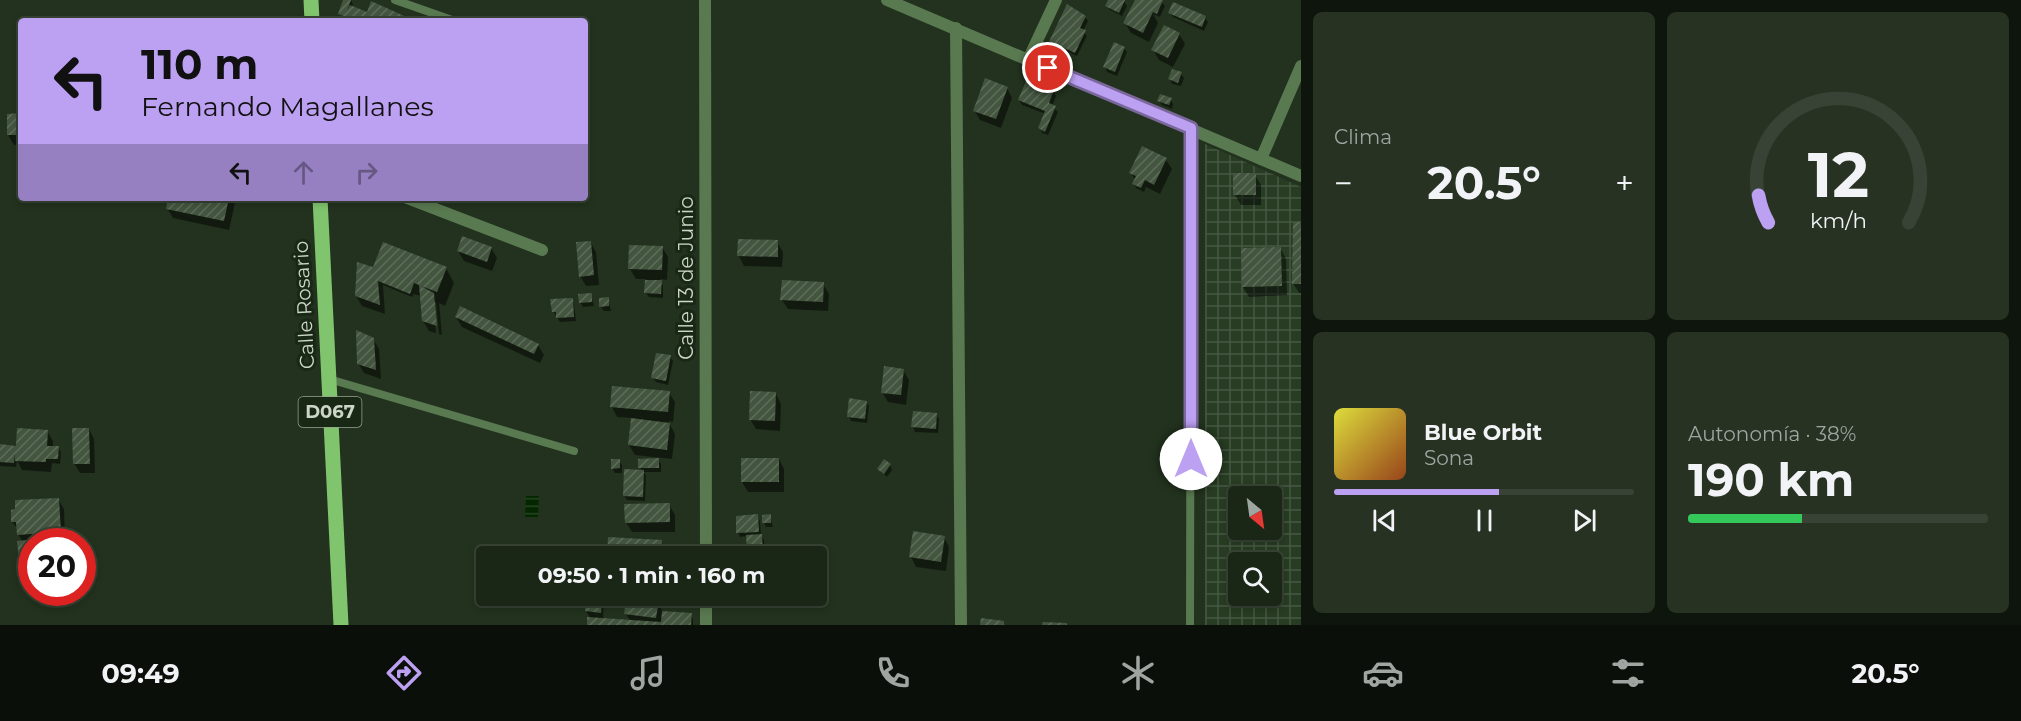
<!DOCTYPE html>
<html lang="es">
<meta charset="utf-8">
<style>
body{margin:0;font-family:Montserrat,sans-serif;background:#273223;color:#f1f3f6;height:100vh;display:flex;flex-direction:column;font-size:22px;white-space:nowrap}
*{box-sizing:border-box;margin:0}
p{font-size:20px;color:#9fa5a1}
.icon{flex:none;width:33px;height:33px;fill:none;stroke:currentColor;stroke-width:2;stroke-linecap:round;stroke-linejoin:round}
.map{position:relative;flex:1;overflow:hidden}
.drawer{display:flex;flex-direction:column;gap:12px;padding:12px;background:#0e150c;width:720px}
.drawer>*{flex:none}
.top-card{position:absolute;left:18px;top:18px;width:570px;height:183px;border-radius:6px;box-shadow:0 3px 9px #0003,0 0 0 2px #384335;background:#bca0f2;color:#111;overflow:hidden}
.needle{width:39px;rotate:151deg}
.fabs{position:absolute;left:1228px;top:486px;display:grid;gap:12px}
.fabs a{display:grid;place-items:center;width:54px;height:54px;border-radius:6px;background:#1a2616;box-shadow:0 3px 9px #0003,0 0 0 2px #384335;font-size:30px}
.speed{position:absolute;left:18px;top:528px;display:flex;gap:12px;font-size:30px;font-weight:700;text-align:center}
.speed>*{display:grid;place-content:center;width:78px;height:78px;border-radius:50%;background:#1a2616;box-shadow:0 3px 9px #0003,0 0 0 2px #384335;line-height:1}
.speed .limit{border:9px solid #d22;background:#fff;color:#111}
.pin{position:absolute;display:grid;place-items:center;width:51px;height:51px;color:#fff;margin:-26px;border:3px solid #fff;border-radius:50%;box-shadow:0 2px 6px #0007}
.me{position:absolute;width:66px;margin:-33px;rotate:0deg;stroke-linejoin:round;filter:drop-shadow(0 0 4px #0008)}
.turn{display:flex;align-items:center;gap:21px;height:126px;padding:0 24px;font-size:27px}
.turn .icon{width:78px;height:78px;stroke-width:2.5}
.turn b{display:block;font-size:42px;line-height:51px}
.lanes{display:flex;align-items:center;height:57px;padding:0 24px;background:#0003;justify-content:center;gap:30px;direction:ltr}
.lanes .off{opacity:.35}
.big{font-size:45px;font-weight:700;line-height:1.1}
.drawer .tile{flex:1;display:flex;flex-direction:column;justify-content:center;gap:9px;min-width:0;padding:0 21px;border-radius:9px;background:#273223}
.drawer .dial{align-items:center;gap:0}
.dial svg{height:156px;overflow:visible;fill:none;stroke:#384335;stroke-width:7;stroke-linecap:round;text-anchor:middle}
.dial text{fill:#f1f3f6;stroke:none}
.song{display:flex;align-items:center;gap:18px}
.cover{width:72px;height:72px;border-radius:9px;background:linear-gradient(135deg,hsl(60 70% 55%),hsl(20 70% 35%))}
.played{height:6px;border-radius:3px;background:linear-gradient(90deg,#bca0f2 55%,#384335 55%)}
.keys{display:flex;justify-content:space-around;direction:ltr}
.heat{display:flex;justify-content:space-between;align-items:center;font-size:33px;direction:ltr}
.charge{height:9px;border-radius:4px;background:linear-gradient(90deg,#34c759 38%,#384335 0)}
.drawer .tiles{flex:1;display:grid;gap:12px;grid-template-columns:repeat(2,1fr)}
.trip{position:absolute;left:476px;top:546px;width:351px;height:60px;border-radius:6px;background:#1a2616;box-shadow:0 3px 9px #0003,0 0 0 2px #384335;font-weight:700;line-height:60px;text-align:center}
.tabs{display:flex;height:96px;justify-content:space-around;align-items:center;background:#0a0f09;color:#9fa5a1}
.tabs .icon{width:42px;height:42px}
.tabs .on{color:#bca0f2}
.tabs b{font-size:27px;color:#f1f3f6}
main{display:flex;flex:1;min-height:0}
.map>svg:first-child{display:block}
.industrial{fill:url(#industrial-grid);fill-rule:evenodd}
.water{fill:url(#water-rules)}
.shadow{fill:#0007}
.building{fill:url(#building-hatch)}
.lines{fill:none;stroke-linecap:round;stroke-linejoin:round}
.lane{stroke:#597950;stroke-width:8}
.street{stroke:#597950;stroke-width:12}
.primary{stroke:#80c56e;stroke-width:15}
.route-casing{stroke:#7a689d;stroke-width:15}
.route{stroke:#bca0f2;stroke-width:10}
.labels{text-anchor:middle;dominant-baseline:central;stroke-width:6;stroke-linejoin:round;paint-order:stroke}
.shield{fill:#192815;stroke:#96a192;stroke-width:1.5}
.shield-label{font-size:18px;font-weight:bold;fill:#cbd5c8}
.street-label{font-size:20px;fill:#cbd5c8;stroke:#192815}
</style>
<main>
<div class="map">
<svg width="1301" height="625" viewBox="0 0 1301 625">
<defs>
<pattern id="industrial-grid" width="8" height="8" patternUnits="userSpaceOnUse" patternTransform="scale(1.5)"><rect width="8" height="8" fill="#273c22"/><path d="M0 4h8M4 0v8" fill="none" stroke="#455741"/></pattern>
<pattern id="water-rules" width="6" height="5" patternUnits="userSpaceOnUse" patternTransform="scale(1.5)"><rect width="6" height="5" fill="#042700"/><path d="M0 2.5h6" fill="none" stroke="#274524"/></pattern>
<pattern id="building-hatch" width="6" height="6" patternUnits="userSpaceOnUse" patternTransform="scale(1.5)"><rect width="6" height="6" fill="#43553f"/><path d="M-1 1l2-2M0 6l6-6M5 7l2-2" fill="none" stroke="#5d6d59"/></pattern>
</defs>
<rect width="100%" height="100%" fill="#22321e"/>
<!-- industrial -->
<path class="industrial" d="M1205,144L1301,187V625H1205ZM1239,496H1272V530H1239ZM1239,562H1272V596H1239Z"/>
<!-- water -->
<path class="water" d="M526,496H539L538,517H525Z"/>
<!-- shadow -->
<g class="shadow">
<path d="M344,0H351L353,4L352,7L367,14L411,21H349L342,18L340,14Z"/>
<path d="M1110,0L1124,1L1127,6L1122,16L1110,10L1107,6Z"/>
<path d="M1136,0H1160L1165,6L1160,17L1153,14L1158,23L1149,42L1131,33L1125,23Z"/>
<path d="M1067,6L1085,17L1088,21L1083,31L1087,36L1077,56L1069,52L1064,63L1053,58L1047,48Z"/>
<path d="M1170,13L1205,18L1208,22L1204,31L1173,17Z"/>
<path d="M1179,34L1185,44L1173,67L1159,60L1153,50Z"/>
<path d="M1124,48L1127,52L1117,76L1107,72L1105,67Z"/>
<path d="M1181,74L1184,78L1181,86L1172,84L1170,79Z"/>
<path d="M1007,88L1012,98L1001,128L980,120L974,110Z"/>
<path d="M1053,91L1056,96L1052,106L1058,112L1048,135L1042,133L1040,128L1046,114L1022,105L1019,100Z"/>
<path d="M1171,100L1173,104L1172,109L1162,105L1159,101Z"/>
<path d="M21,115V145H14L8,135Z"/>
<path d="M1166,160L1172,169L1160,194L1146,187L1144,192L1136,188L1134,184L1135,180L1131,173Z"/>
<path d="M1235,175H1255L1261,185V205H1241L1235,195Z"/>
<path d="M170,198H236L229,230L173,218L167,208Z"/>
<path d="M1301,223V293H1299L1293,283Z"/>
<path d="M777,242L783,252L782,267L744,266L739,256Z"/>
<path d="M591,243L596,252L599,285L586,286L580,276Z"/>
<path d="M662,247L668,257L667,280L660,279L663,286V298L649,297L646,293V279H636L630,269Z"/>
<path d="M491,248L497,258L492,271L464,261L458,251Z"/>
<path d="M1281,249L1286,259L1287,295L1249,297L1243,287Z"/>
<path d="M446,268L454,283L445,306L439,303L442,335L438,334H439L436,302H433L436,333L429,331L423,321L421,296L414,294L412,297L383,285L385,314L362,306L356,296L376,270Z"/>
<path d="M823,284L829,294L828,311L788,309L782,300Z"/>
<path d="M591,295L594,306L583,307L580,302Z"/>
<path d="M572,299L574,304L576,321L560,322L553,311Z"/>
<path d="M608,299L611,311H604L601,307Z"/>
<path d="M456,317L538,345L544,355L540,363L462,327Z"/>
<path d="M373,339L379,349L381,379L364,373L358,363Z"/>
<path d="M670,357L673,361L668,385L656,382L653,378Z"/>
<path d="M903,370L909,380L906,405L888,402L882,392Z"/>
<path d="M669,393L675,402L673,422L668,421L675,434L672,459L635,455L629,445L633,418L617,417L612,407Z"/>
<path d="M776,394L781,404L780,431L756,429L750,419Z"/>
<path d="M866,402L869,406L867,423L851,421L849,417Z"/>
<path d="M936,414L939,419L938,433L915,432L913,427Z"/>
<path d="M89,429L94,439L95,473H80L74,463Z"/>
<path d="M47,431L53,441V447H58L61,452L60,464L52,463L51,472L22,470L17,460L16,467L0,466V446L17,447Z"/>
<path d="M779,459L784,469V492H748L742,482V460Z"/>
<path d="M658,460L661,464V472H644L646,476L645,501L627,500L624,495L642,471L640,467Z"/>
<path d="M619,461L622,465V473H615L612,468Z"/>
<path d="M890,465L892,470L887,477L879,469Z"/>
<path d="M58,499L64,509L65,541L32,542V569L26,570L20,560L23,542L18,534V526H15L12,522Z"/>
<path d="M669,505L675,515V532H632L626,522Z"/>
<path d="M757,516L760,521L761,535L764,540L765,556H749L747,536L740,537L738,532Z"/>
<path d="M770,516L773,527H766L764,523Z"/>
<path d="M944,537L949,547L946,571L916,567L911,557Z"/>
<path d="M609,538L661,541L667,551L666,556H608Z"/>
<path d="M587,596H604L603,619L631,622L626,614L658,601L663,613L691,615L693,619V625H588L590,618L586,611Z"/>
</g>
<!-- building -->
<g class="building">
<path d="M343,0H351L347,11L350,5L367,12L371,1L411,19L410,21H356L338,14Z"/>
<path d="M1108,0H1125L1119,13L1105,6Z"/>
<path d="M1135,0H1163L1157,14L1153,12L1143,33L1123,23Z"/>
<path d="M1173,2L1206,16L1202,27L1168,13Z"/>
<path d="M1067,4L1086,16L1080,28L1086,30L1075,53L1062,47L1058,54L1046,48Z"/>
<path d="M1164,25L1180,33L1168,58L1151,50Z"/>
<path d="M1114,42L1125,47L1115,72L1103,67Z"/>
<path d="M1172,69L1182,72L1178,83L1168,79Z"/>
<path d="M985,78L1008,87L996,119L973,111Z"/>
<path d="M1027,79L1054,90L1049,103L1056,106L1045,132L1038,128L1045,111L1018,100Z"/>
<path d="M1160,94L1172,98L1169,105L1157,101Z"/>
<path d="M21,113V135H7V114Z"/>
<path d="M1142,146L1167,158L1154,185L1145,180L1141,188L1132,184L1136,176L1129,173Z"/>
<rect x="1233" y="173" width="23" height="22"/>
<path d="M168,198H229L224,221L166,209Z"/>
<path d="M1293,222H1301V284H1292Z"/>
<path d="M462,236L492,247L487,262L457,251Z"/>
<path d="M738,239L778,240V257L737,256Z"/>
<path d="M591,241L594,275L579,277L576,242Z"/>
<path d="M383,242L447,267L437,292L421,286L434,293L437,326L422,321L419,285L414,283L410,294L378,281L380,305L355,296L357,262L373,267Z"/>
<path d="M629,245L663,246L662,270L628,269Z"/>
<path d="M1281,247L1282,286L1242,287L1241,248Z"/>
<path d="M645,280H662L661,294L644,293Z"/>
<path d="M782,280L824,282L823,302L780,300Z"/>
<path d="M592,293V302L579,303L578,294Z"/>
<path d="M609,297V306L599,307V298Z"/>
<path d="M573,298L574,317L556,318V312H552L550,299Z"/>
<path d="M460,306L539,344L534,354L455,317Z"/>
<path d="M356,330L374,338L376,370L357,364Z"/>
<path d="M656,353L671,355L666,381L651,378Z"/>
<path d="M884,366L904,369L901,395L881,393Z"/>
<path d="M612,386L670,391L668,412L610,407Z"/>
<path d="M750,391L776,392L775,421L749,420Z"/>
<path d="M849,398L867,401L865,419L847,417Z"/>
<path d="M913,411L937,413L936,429L911,427Z"/>
<path d="M631,418L670,423L667,450L628,445Z"/>
<path d="M17,428L48,430L47,446H59L58,459H46V462L15,461V453L14,463L0,462V444L16,446Z"/>
<path d="M72,428H89L90,464H73Z"/>
<path d="M659,458V468H638V459Z"/>
<rect x="741" y="458" width="38" height="24"/>
<path d="M611,459H620V468L611,469Z"/>
<path d="M884,459L891,464L884,474L877,469Z"/>
<path d="M624,469L644,470L643,497L623,496Z"/>
<path d="M59,498L61,532L17,535L16,522H11V510L15,509V500Z"/>
<path d="M670,503V522L625,523L624,504Z"/>
<path d="M758,514L759,532L736,533V516Z"/>
<path d="M771,514V523H762V515Z"/>
<path d="M913,531L945,536L941,562L909,557Z"/>
<path d="M762,534L763,556H747L746,535Z"/>
<path d="M608,537L662,540L661,556H607Z"/>
<path d="M46,538V542H32V559L19,561L17,541Z"/>
<path d="M586,596H602L601,613L585,611Z"/>
<path d="M627,596L659,600L656,618L624,614Z"/>
<path d="M662,611L692,613L691,625H587V617L661,622Z"/>
<path d="M981,618L1004,621V625H980Z"/>
<path d="M1043,622L1067,623V625H1042Z"/>
</g>
<g class="lines">
<!-- lane -->
<g class="lane">
<path d="M395,0L455,21"/>
<path d="M329,379L574,451"/>
<path d="M1190,625L1191,128"/>
</g>
<!-- street -->
<g class="street">
<path d="M705,0L706,556"/>
<path d="M887,0L1301,176"/>
<path d="M956,28L961,625"/>
<path d="M1028,60L1056,0"/>
<path d="M1261,159L1301,66"/>
<path d="M407,198L542,250"/>
<path d="M706,596V625"/>
</g>
<!-- primary -->
<g class="primary">
<path d="M311,0L312,21"/>
<path d="M320,198L341,625"/>
</g>
</g>
<g class="lines">
<defs>
<path id="route" d="M1048,68L1191,128V459"/>
</defs>
<!-- route casing -->
<use href="#route" class="route-casing"/>
<!-- route -->
<use href="#route" class="route"/>
</g>
<g class="labels">
<!-- shield labels -->
<rect class="shield" x="298.5" y="397" width="63" height="30" rx="4.5"/>
<g class="shield-label">
<text x="330" y="412">D067</text>
</g>
<!-- street labels -->
<g class="street-label">
<text transform="translate(686 278) rotate(-90)">Calle 13 de Junio</text>
<text transform="translate(304 305) rotate(-93)">Calle Rosario</text>
</g>
</g>
</svg>
<div class="fabs">
<a><svg class="needle" viewBox="-14 -14 28 28"><path d="M0-13l5 13h-10z" fill="#e53935"/><path d="M0 13l5-13h-10z" fill="#9fa5a1"/></svg></a>
<a><svg class="icon" aria-label="search" viewBox="0 0 24 24"><circle cx="10" cy="10" r="6"/><path d="M15 15l6 6"/></svg></a>
</div>
<div class="speed"><div class="limit">20</div></div>
<div class="pin" style="left:1048px;top:68px;background:#d93025"><svg class="icon" aria-label="arrive" viewBox="0 0 24 24"><path d="M6 21V4h12l-3 4 3 4H6"/></svg></div>
<svg class="me" style="left:1191px;top:459px" viewBox="-20 -20 40 40"><circle r="19" fill="#fff"/><path d="M0-13L10 11 0 6-10 11z" fill="#bca0f2"/></svg>
<div class="trip">09:50 · 1 min · 160 m</div>
<div class="top-card">
<div class="turn"><svg class="icon" aria-label="left" viewBox="0 0 24 24"><path d="M17 20v-9H6M10 6l-5 5 5 5"/></svg><div><b>110 m</b>Fernando Magallanes</div></div>
<div class="lanes"><svg class="icon" aria-label="left" viewBox="0 0 24 24"><path d="M17 20v-9H6M10 6l-5 5 5 5"/></svg><svg class="icon off" aria-label="ahead" viewBox="0 0 24 24"><path d="M12 20V5M6 11l6-6 6 6"/></svg><svg class="icon off" aria-label="right" viewBox="0 0 24 24"><path d="M7 20v-9h11M14 6l5 5-5 5"/></svg></div>
</div>
</div>
<section class="drawer">
<div class="tiles">
<div class="tile"><p>Clima</p>
<div class="heat"><a>−</a><b class="big">20.5°</b><a>+</a></div>
</div>
<div class="tile dial"><svg viewBox="0 0 100 80">
<path d="M14 69A42 42 0 1 1 86 69"/>
<path d="M14 69A42 42 0 0 1 9 55" stroke="#bca0f2"/>
<text x="50" y="56" font-size="32" font-weight="700">12</text>
<text x="50" y="72" font-size="11">km/h</text>
</svg></div>
<div class="tile">
<div class="song"><i class="cover"></i><div><b>Blue Orbit</b><p>Sona</p></div></div>
<div class="played"></div>
<div class="keys"><svg class="icon" aria-label="previous" viewBox="0 0 24 24"><path d="M18 5L8 12l10 7zM5 5v14"/></svg><svg class="icon" aria-label="pause" viewBox="0 0 24 24"><path d="M8 5v14M16 5v14"/></svg><svg class="icon" aria-label="next" viewBox="0 0 24 24"><path d="M6 5l10 7-10 7zM19 5v14"/></svg></div>
</div>
<div class="tile"><p>Autonomía · 38%</p><b class="big">190 km</b><div class="charge"></div></div>
</div>
</section>
</main>
<nav class="tabs">
<b>09:49</b>
<svg class="icon on" aria-label="directions" viewBox="0 0 24 24"><path d="M12 3l9 9-9 9-9-9zM9 14v-3h6M13 9l2 2-2 2"/></svg>
<svg class="icon" aria-label="music" viewBox="0 0 24 24"><path d="M9 18V5l10-2v13"/><circle cx="6" cy="18" r="3"/><circle cx="16" cy="16" r="3"/></svg>
<svg class="icon" aria-label="phone" viewBox="0 0 24 24"><path d="M5 4h4l2 5-3 2q2 4 5 5l2-3 5 2v4C11 20 4 13 5 4z"/></svg>
<svg class="icon" aria-label="climate" viewBox="0 0 24 24"><path d="M12 3v18M4 7l16 10M4 17L20 7"/></svg>
<svg class="icon" aria-label="car" viewBox="0 0 24 24"><path d="M5 17H2v-5l4-1 3-4h7l3 4 3 1v5h-3M9 17h6M6 11h13"/><circle cx="7" cy="17" r="2"/><circle cx="17" cy="17" r="2"/></svg>
<svg class="icon" aria-label="filters" viewBox="0 0 24 24"><path d="M4 7h16M4 17h16"/><circle cx="9" cy="7" r="2"/><circle cx="15" cy="17" r="2"/></svg>
<b>20.5°</b>
</nav>
